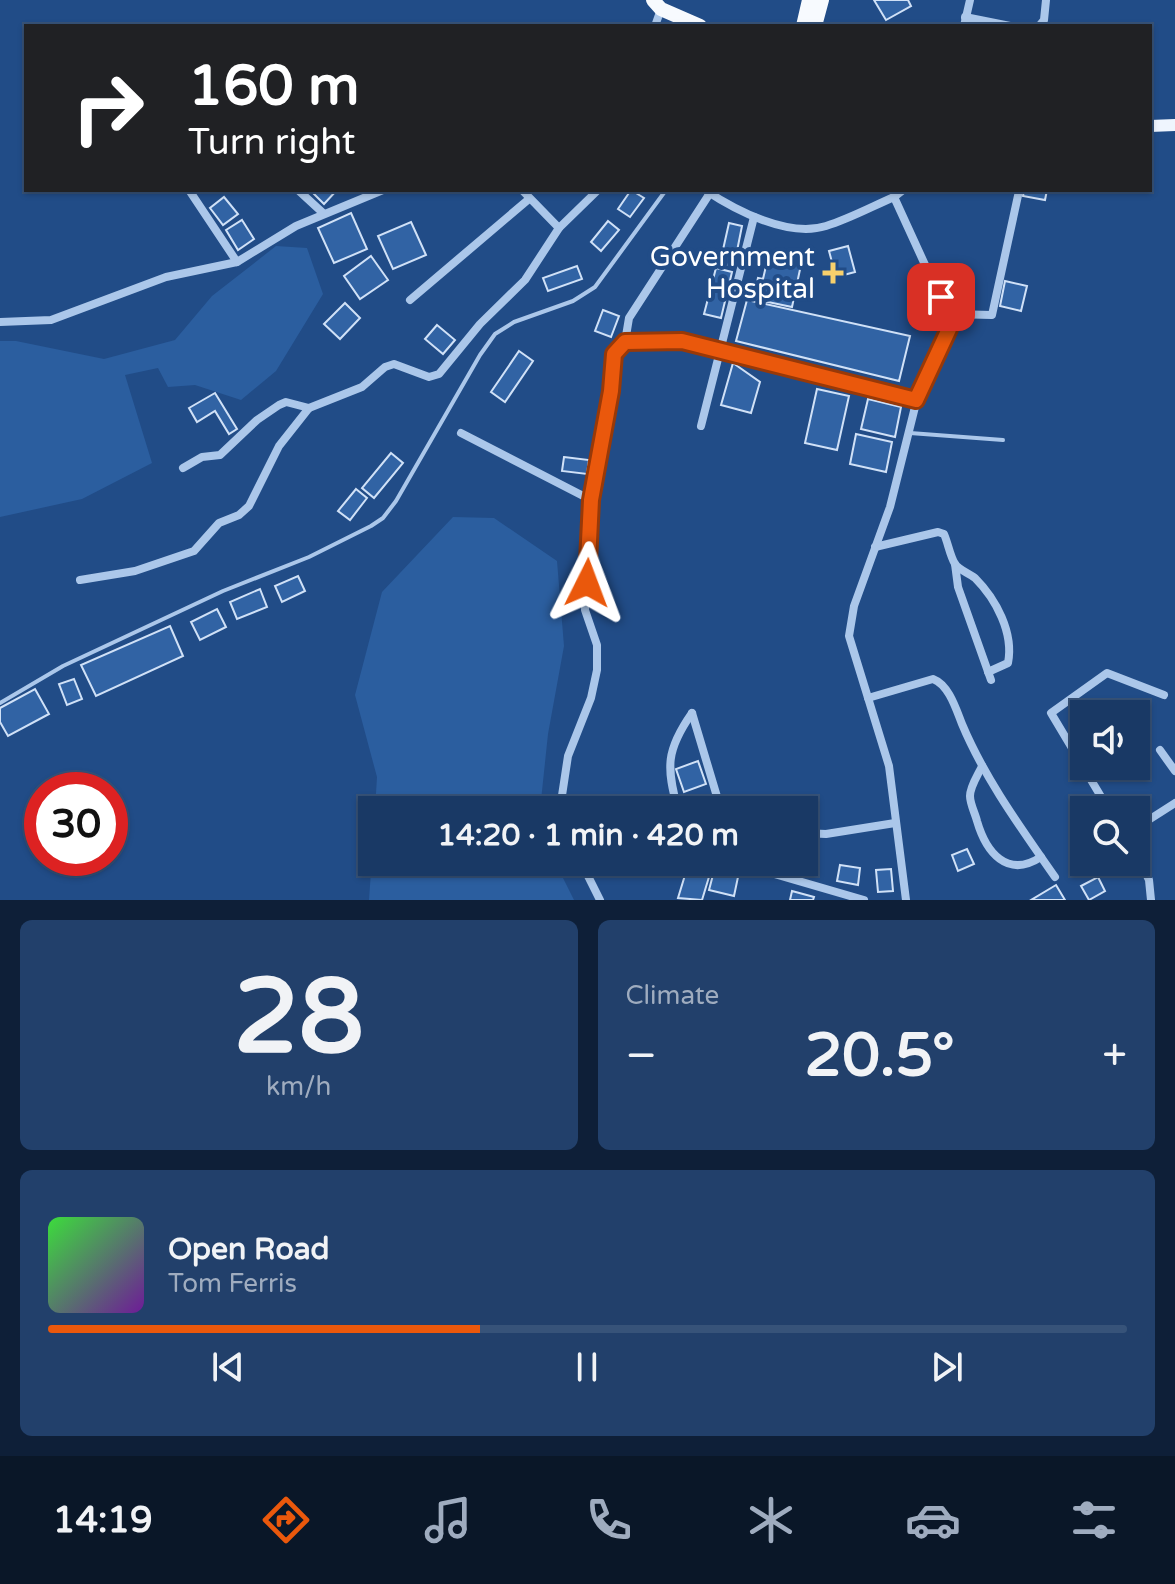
<!DOCTYPE html>
<meta charset="utf-8">
<style>
body{margin:0;font-family:"Varela Round",sans-serif;background:#22406b;color:#f1f3f6;height:100vh;display:flex;flex-direction:column;font-size:30px;white-space:nowrap}
*{box-sizing:border-box;margin:0}
p{font-size:26px;color:#9facbf}
.icon{flex:none;width:44px;height:44px;fill:none;stroke:currentColor;stroke-width:2;stroke-linecap:round;stroke-linejoin:round}
.map{position:relative;height:900px;overflow:hidden}
.sheet{display:flex;flex-direction:column;gap:20px;padding:20px;background:#0e1f38;flex:1}
.sheet>*{flex:none}
.hud{position:absolute;left:24px;top:24px;width:1128px;height:168px;border-radius:0px;box-shadow:0 2px 6px #0004,0 0 0 2px #375379;background:#202124;color:#fff;overflow:hidden}
.buttons{position:absolute;left:1070px;top:700px;display:grid;gap:16px}
.buttons a{display:grid;place-items:center;width:80px;height:80px;border-radius:0px;background:#193965;box-shadow:0 2px 6px #0004,0 0 0 2px #375379;font-size:40px}
.speed{position:absolute;left:24px;top:772px;display:flex;gap:16px;font-size:40px;font-weight:700;text-align:center}
.speed>*{display:grid;place-content:center;width:104px;height:104px;border-radius:50%;background:#193965;box-shadow:0 2px 6px #0004,0 0 0 2px #375379;line-height:1}
.speed .limit{border:12px solid #d22;background:#fff;color:#111}
.pin{position:absolute;display:grid;place-items:center;width:68px;height:68px;color:#fff;margin:-34px;border-radius:16px;box-shadow:0 4px 12px #0006}
.me{position:absolute;width:88px;margin:-44px;rotate:3deg;stroke-linejoin:round;filter:drop-shadow(0 0 6px #0008)}
.turn{display:flex;align-items:center;gap:28px;height:168px;padding:0 32px;font-size:36px}
.turn .icon{width:104px;height:104px;stroke-width:2.5}
.turn b{display:block;font-size:56px;line-height:68px}
.big{font-size:60px;font-weight:700;line-height:1.1}
.sheet .card{flex:1;display:flex;flex-direction:column;justify-content:center;gap:12px;min-width:0;padding:0 28px;border-radius:12px;background:#22406b}
.sheet .dial{align-items:center;gap:0}
.dial b{font-size:104px;line-height:1}
.song{display:flex;align-items:center;gap:24px}
.cover{width:96px;height:96px;border-radius:12px;background:linear-gradient(135deg,hsl(120 70% 55%),hsl(280 70% 35%))}
.played{height:8px;border-radius:4px;background:linear-gradient(90deg,#ea580c 40%,#375379 40%)}
.keys{display:flex;justify-content:space-around;direction:ltr}
.heat{display:flex;justify-content:space-between;align-items:center;font-size:44px;direction:ltr}
.sheet .tiles{flex:1;display:grid;gap:20px;grid-template-columns:1fr 1fr}
.card:last-child{grid-column:span 2}
.trip{position:absolute;left:358px;top:796px;width:460px;height:80px;border-radius:0px;background:#193965;box-shadow:0 2px 6px #0004,0 0 0 2px #375379;font-weight:700;line-height:80px;text-align:center}
.menu{display:flex;height:128px;justify-content:space-around;align-items:center;background:#0a1728;color:#9facbf}
.menu .icon{width:56px;height:56px}
.menu .current{color:#ea580c}
.menu b{font-size:36px;color:#f1f3f6}
.map>svg:first-child{display:block}
.green{fill:#2b5e9f}
.building{fill:#3163a4;stroke:#d0e1f7;stroke-width:2}
.lines{fill:none;stroke-linecap:round;stroke-linejoin:round}
.service{stroke:#abc7ea;stroke-width:4}
.minor{stroke:#abc7ea;stroke-width:8}
.primary{stroke:#eff5fe;stroke-width:12}
.trunk{stroke:#f7fafe;stroke-width:14}
.route-casing{stroke:#983908;stroke-width:20}
.route{stroke:#ea580c;stroke-width:14}
.poi-dot{fill:#f7d06c;stroke:#214c87;stroke-width:3}
.labels{text-anchor:middle;dominant-baseline:central;stroke-width:8;stroke-linejoin:round;paint-order:stroke}
.poi-label{font-size:28px;fill:#fff;stroke:#214c87;text-anchor:end}
</style>
<div class="map">
<svg width="1175" height="900" viewBox="0 0 1175 900">
<rect width="100%" height="100%" fill="#214c87"/>
<!-- green -->
<g class="green">
<path d="M276,246L307,248L323,294L276,371L241,400L195,385L168,387L158,368L125,375L152,463L82,499L0,517V341H16L104,359L175,340L212,296Z"/>
<path d="M453,517L494,518L557,561L564,646L548,734L540,810H375L377,777L355,695L382,592Z"/>
<path d="M372,857V862H555L574,900H369Z"/>
</g>
<!-- building -->
<g class="building">
<path d="M874,0H908L911,6L886,20Z"/>
<path d="M310,190H337L324,204Z"/>
<path d="M631,190L644,198L630,217L618,209Z"/>
<path d="M1024,190H1047L1045,200L1023,196Z"/>
<path d="M224,197L238,214L223,225L210,208Z"/>
<path d="M351,213L367,249L334,263L318,228Z"/>
<path d="M242,220L254,239L238,250L226,230Z"/>
<path d="M608,221L619,230L601,251L591,242Z"/>
<path d="M411,222L426,255L393,269L378,236Z"/>
<path d="M729,223L742,226L734,266L720,263Z"/>
<path d="M848,246L855,272L836,277L829,251Z"/>
<path d="M769,253L802,260L792,307L753,299L754,295L751,294L752,290L755,291L758,278L763,279Z"/>
<path d="M371,256L388,280L360,299L344,276Z"/>
<path d="M577,266L582,279L548,291L543,278Z"/>
<path d="M716,268L732,272L721,318L704,314Z"/>
<path d="M1005,281L1027,286L1021,311L1000,306Z"/>
<path d="M747,300L910,336L899,381L736,341Z"/>
<path d="M345,303L360,318L340,339L324,324Z"/>
<path d="M603,310L619,316L611,337L595,331Z"/>
<path d="M437,325L455,340L443,354L425,339Z"/>
<path d="M519,351L533,361L505,402L491,392Z"/>
<path d="M733,363L760,382L751,413L721,405Z"/>
<path d="M817,389L849,396L837,450L805,443Z"/>
<path d="M215,393L237,429L229,434L215,411L197,422L189,408Z"/>
<path d="M868,399L901,407L895,437L861,429Z"/>
<path d="M856,434L892,442L886,472L850,464Z"/>
<path d="M391,453L403,463L374,498L362,488Z"/>
<path d="M564,457L589,460L587,474L562,471Z"/>
<path d="M356,489L367,498L350,520L338,511Z"/>
<path d="M298,576L305,591L282,602L275,586Z"/>
<path d="M260,589L267,607L237,619L230,602Z"/>
<path d="M217,609L226,627L200,640L191,622Z"/>
<path d="M170,626L183,656L96,696L81,665Z"/>
<path d="M74,679L82,699L67,705L59,684Z"/>
<path d="M35,689L49,714L8,736L0,722V708Z"/>
<path d="M698,761L706,784L684,792L676,769Z"/>
<path d="M967,849L974,864L958,871L952,855Z"/>
<path d="M689,862L712,867L702,900L678,898Z"/>
<path d="M840,865L860,868L858,885L837,881Z"/>
<path d="M891,869L893,891L878,892L876,870Z"/>
<path d="M714,871L738,877L734,896L709,890Z"/>
<path d="M1098,877L1105,891L1089,900L1081,886Z"/>
<path d="M1056,885L1065,900H1031Z"/>
<path d="M792,891L814,897L813,900H790Z"/>
</g>
<g class="lines">
<!-- service -->
<g class="service">
<path d="M910,433L1003,440"/>
<path d="M0,703L63,666L223,591L309,557L371,526L383,518L396,501L480,355L495,334L514,322L573,301L595,287L666,190"/>
</g>
<!-- minor -->
<g class="minor">
<path d="M965,17L1010,26"/>
<path d="M655,26L661,9"/>
<path d="M964,26L970,0"/>
<path d="M1039,26L1044,20L1046,0"/>
<path d="M189,190L237,262"/>
<path d="M298,190L323,213"/>
<path d="M522,190L559,228"/>
<path d="M705,190C735,210 788,238 826,226C849,219 871,207 894,197L903,190"/>
<path d="M894,197L932,280L951,314L949,329L920,387L890,507L854,606L849,636L889,766L906,900"/>
<path d="M410,300L529,199"/>
<path d="M951,314L992,315L1019,191"/>
<path d="M0,322L51,320L166,277L237,262L296,226L383,190"/>
<path d="M625,342L629,318L710,193"/>
<path d="M701,426L754,217"/>
<path d="M461,433L591,500"/>
<path d="M183,468L202,457L220,455L257,420L279,405L286,402L309,408"/>
<path d="M875,547L938,532L944,534C948,543 950,556 955,564C959,570 969,573 975,578C996,599 1014,633 1008,663L988,672"/>
<path d="M955,564L958,587L991,680"/>
<path d="M80,580L135,571L194,551L219,523L239,515L249,506L279,446L309,408L362,387L385,367L394,364L429,377L439,374L480,324L525,280L559,228L598,190"/>
<path d="M868,698L933,679C949,685 956,709 962,724C985,779 1021,828 1055,877"/>
<path d="M692,713L721,810"/>
<path d="M1160,750L1175,771"/>
<path d="M982,766C978,775 970,786 970,796C970,804 975,813 977,821C986,852 1007,879 1041,857"/>
<path d="M563,810L561,802L568,756L591,698L597,670V645L585,610L591,500L611,391L614,354L625,342L682,341L916,400"/>
<path d="M678,810C666,767 666,750 692,713"/>
<path d="M1109,810L1051,713L1107,673L1164,695"/>
<path d="M1136,828L1175,803"/>
<path d="M804,833L826,834L895,823"/>
<path d="M1136,853L1149,880L1151,900"/>
<path d="M581,862L600,900"/>
<path d="M733,862L864,900"/>
</g>
<!-- primary -->
<path class="primary" d="M1150,126L1175,125"/>
<!-- trunk -->
<g class="trunk">
<path d="M653,0L661,9L700,26"/>
<path d="M803,26L809,0"/>
<path d="M815,26L822,0"/>
</g>
</g>
<g class="lines">
<defs>
<path id="route" d="M587,583L591,500L611,391L614,354L625,342L682,341L916,400L949,329L951,314L941,297"/>
</defs>
<!-- route casing -->
<use href="#route" class="route-casing"/>
<!-- route -->
<use href="#route" class="route"/>
</g>
<!-- markers -->
<path class="poi-dot" d="M829 261h8v8h8v8h-8v8h-8v-8h-8v-8h8z"/>
<g class="labels">
<!-- poi labels -->
<g class="poi-label">
<text x="815" y="257">Government<tspan x="815" dy="32">Hospital</tspan></text>
</g>
</g>
</svg>
<div class="buttons">
<a><svg class="icon" aria-label="sound" viewBox="0 0 24 24"><path d="M4 9h4l5-4v14l-5-4H4zM17 9q2 3 0 6"/></svg></a>
<a><svg class="icon" aria-label="search" viewBox="0 0 24 24"><circle cx="10" cy="10" r="6"/><path d="M15 15l6 6"/></svg></a>
</div>
<div class="speed"><div class="limit">30</div></div>
<div class="pin" style="left:941px;top:297px;background:#d93025"><svg class="icon" aria-label="arrive" viewBox="0 0 24 24"><path d="M6 21V4h12l-3 4 3 4H6"/></svg></div>
<svg class="me" style="left:587px;top:583px" viewBox="-20 -20 40 40"><path d="M0-17L14 15 0 8-14 15z" fill="#ea580c" stroke="#fff" stroke-width="4"/></svg>
<div class="trip">14:20 · 1 min · 420 m</div>
<div class="hud">
<div class="turn"><svg class="icon" aria-label="right" viewBox="0 0 24 24"><path d="M7 20v-9h11M14 6l5 5-5 5"/></svg><div><b>160 m</b>Turn right</div></div>
</div>
</div>
<section class="sheet">
<div class="tiles">
<div class="card dial"><b>28</b><p>km/h</p></div>
<div class="card"><p>Climate</p>
<div class="heat"><a>−</a><b class="big">20.5°</b><a>+</a></div>
</div>
<div class="card">
<div class="song"><i class="cover"></i><div><b>Open Road</b><p>Tom Ferris</p></div></div>
<div class="played"></div>
<div class="keys"><svg class="icon" aria-label="previous" viewBox="0 0 24 24"><path d="M18 5L8 12l10 7zM5 5v14"/></svg><svg class="icon" aria-label="pause" viewBox="0 0 24 24"><path d="M8 5v14M16 5v14"/></svg><svg class="icon" aria-label="next" viewBox="0 0 24 24"><path d="M6 5l10 7-10 7zM19 5v14"/></svg></div>
</div>
</div>
</section>
<nav class="menu">
<b>14:19</b>
<svg class="icon current" aria-label="directions" viewBox="0 0 24 24"><path d="M12 3l9 9-9 9-9-9zM9 14v-3h6M13 9l2 2-2 2"/></svg>
<svg class="icon" aria-label="music" viewBox="0 0 24 24"><path d="M9 18V5l10-2v13"/><circle cx="6" cy="18" r="3"/><circle cx="16" cy="16" r="3"/></svg>
<svg class="icon" aria-label="phone" viewBox="0 0 24 24"><path d="M5 4h4l2 5-3 2q2 4 5 5l2-3 5 2v4C11 20 4 13 5 4z"/></svg>
<svg class="icon" aria-label="climate" viewBox="0 0 24 24"><path d="M12 3v18M4 7l16 10M4 17L20 7"/></svg>
<svg class="icon" aria-label="car" viewBox="0 0 24 24"><path d="M5 17H2v-5l4-1 3-4h7l3 4 3 1v5h-3M9 17h6M6 11h13"/><circle cx="7" cy="17" r="2"/><circle cx="17" cy="17" r="2"/></svg>
<svg class="icon" aria-label="filters" viewBox="0 0 24 24"><path d="M4 7h16M4 17h16"/><circle cx="9" cy="7" r="2"/><circle cx="15" cy="17" r="2"/></svg>
</nav>
